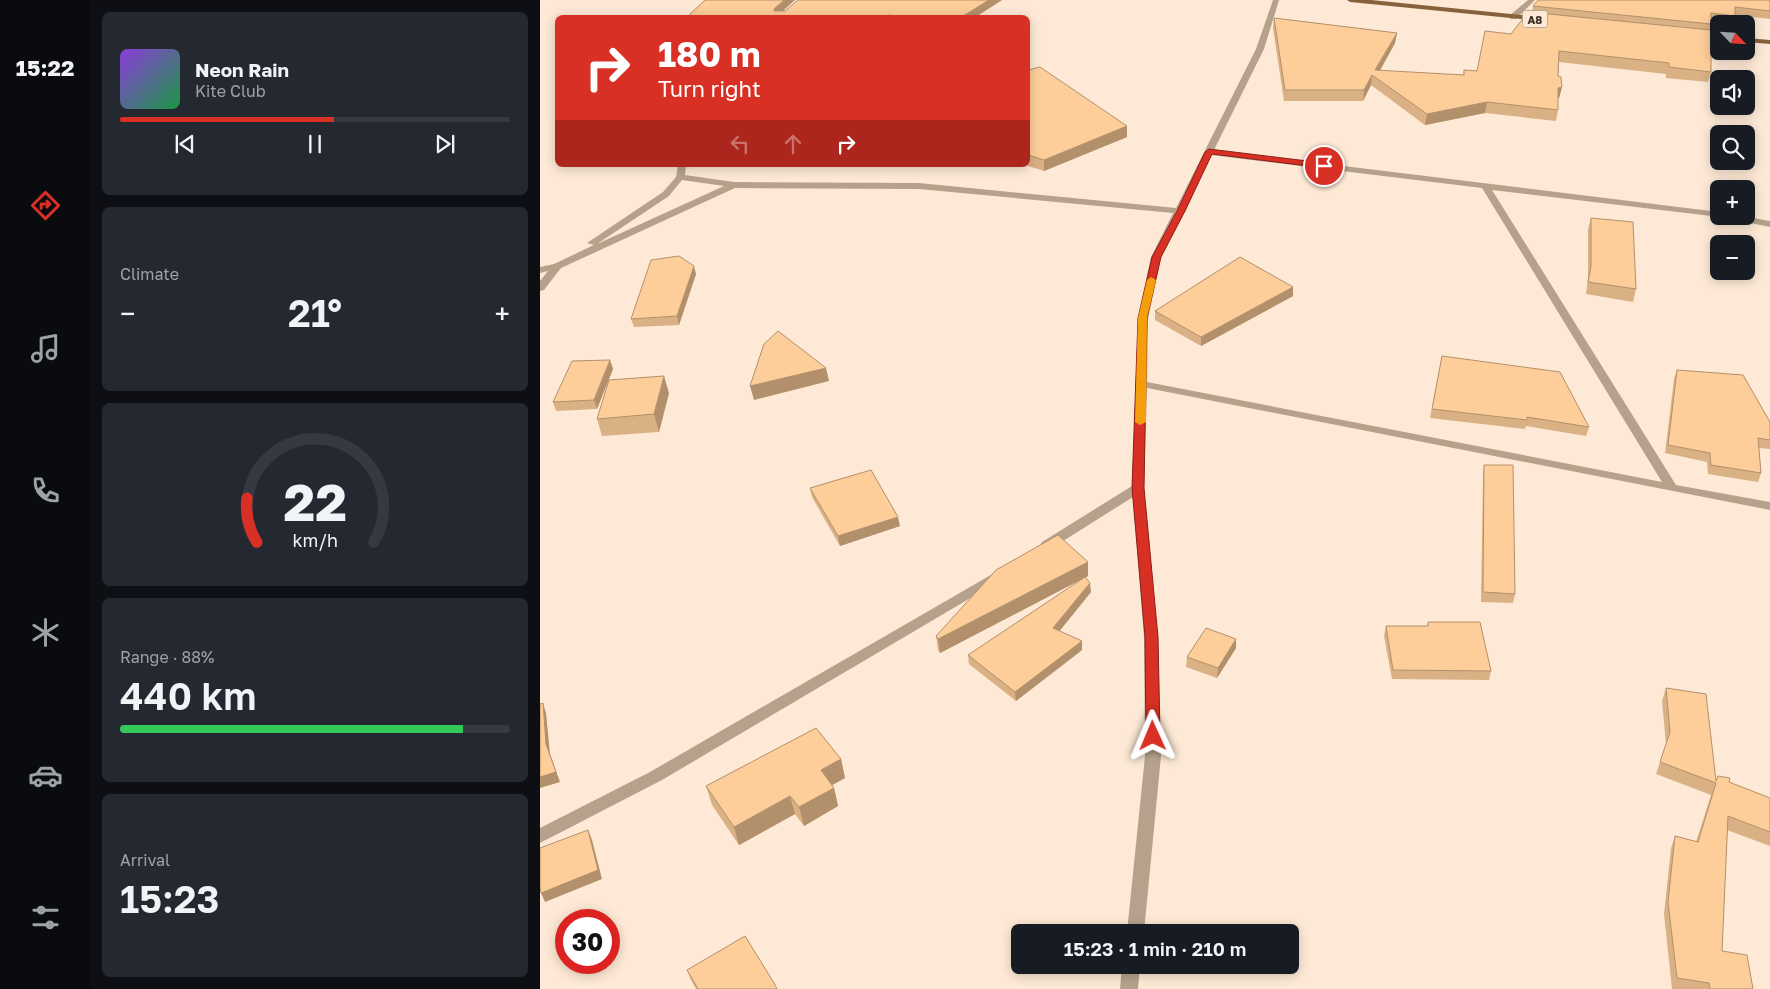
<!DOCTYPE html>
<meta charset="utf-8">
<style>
body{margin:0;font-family:"Golos Text",sans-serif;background:#242831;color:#f1f3f6;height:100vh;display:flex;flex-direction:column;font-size:19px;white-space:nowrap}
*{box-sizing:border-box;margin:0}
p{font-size:16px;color:#9ea1a6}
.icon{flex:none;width:28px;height:28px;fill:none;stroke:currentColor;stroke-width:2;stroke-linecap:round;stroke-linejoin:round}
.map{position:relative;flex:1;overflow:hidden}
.details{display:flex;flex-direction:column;gap:12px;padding:12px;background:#0d0f14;width:450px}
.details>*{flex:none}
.banner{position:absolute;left:15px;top:15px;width:475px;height:152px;border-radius:8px;box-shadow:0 2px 12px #0003;background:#d93025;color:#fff;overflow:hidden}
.needle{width:32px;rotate:115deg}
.buttons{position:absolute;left:1170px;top:15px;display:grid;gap:10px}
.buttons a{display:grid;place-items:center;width:45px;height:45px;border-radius:8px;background:#171b24;box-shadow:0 2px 12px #0003;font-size:25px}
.speed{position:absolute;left:15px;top:909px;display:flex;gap:10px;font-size:25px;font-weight:700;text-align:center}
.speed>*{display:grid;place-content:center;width:65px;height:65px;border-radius:50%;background:#171b24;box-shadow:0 2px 12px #0003;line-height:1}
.speed .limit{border:8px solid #d22;background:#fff;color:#111}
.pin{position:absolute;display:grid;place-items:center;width:42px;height:42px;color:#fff;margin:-21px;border:2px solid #fff;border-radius:50%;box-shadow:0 1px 5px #0007}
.me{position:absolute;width:55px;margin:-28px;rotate:359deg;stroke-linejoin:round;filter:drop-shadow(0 0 4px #0008)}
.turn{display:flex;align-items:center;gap:18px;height:105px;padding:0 20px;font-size:22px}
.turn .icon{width:65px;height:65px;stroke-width:2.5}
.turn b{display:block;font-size:35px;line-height:42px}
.lanes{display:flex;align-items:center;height:48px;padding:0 20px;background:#0003;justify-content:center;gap:25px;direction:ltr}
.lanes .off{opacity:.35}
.big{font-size:38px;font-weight:600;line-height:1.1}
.details .card{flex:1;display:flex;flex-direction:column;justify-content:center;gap:8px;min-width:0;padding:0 18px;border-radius:8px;background:#242831}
.details .dial{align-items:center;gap:0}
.dial svg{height:130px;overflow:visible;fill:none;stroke:#363941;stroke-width:7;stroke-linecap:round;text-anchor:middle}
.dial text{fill:#f1f3f6;stroke:none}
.song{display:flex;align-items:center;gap:15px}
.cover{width:60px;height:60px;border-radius:8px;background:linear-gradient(135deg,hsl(270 70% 55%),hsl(140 70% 35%))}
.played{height:5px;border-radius:2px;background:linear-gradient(90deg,#d93025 55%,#363941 55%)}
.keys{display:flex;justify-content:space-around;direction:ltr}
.heat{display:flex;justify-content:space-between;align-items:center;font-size:28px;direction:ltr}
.charge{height:8px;border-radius:4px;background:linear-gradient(90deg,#34c759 88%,#363941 0)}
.trip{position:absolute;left:471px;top:924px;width:288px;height:50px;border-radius:8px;background:#171b24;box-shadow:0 2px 12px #0003;font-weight:600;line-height:50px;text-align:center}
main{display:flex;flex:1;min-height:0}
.dock{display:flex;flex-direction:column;width:90px;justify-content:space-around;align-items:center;background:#090b0e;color:#9ea1a6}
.dock .icon{width:35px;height:35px}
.dock .on{color:#d93025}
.dock b{font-size:22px;color:#f1f3f6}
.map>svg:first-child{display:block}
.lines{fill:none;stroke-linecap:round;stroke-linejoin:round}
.minor{fill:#b6a28c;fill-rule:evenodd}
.primary{fill:#86623a;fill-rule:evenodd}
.wall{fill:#dab184}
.shaded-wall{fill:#b2906c}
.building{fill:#fece9a;stroke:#b2906c}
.route{fill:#d93025;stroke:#8d1f18}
.slow{fill:#f59e0b}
.labels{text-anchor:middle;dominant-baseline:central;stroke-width:5;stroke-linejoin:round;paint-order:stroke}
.shield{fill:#fde9d5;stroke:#74675a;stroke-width:1}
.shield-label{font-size:11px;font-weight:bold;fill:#392f26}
</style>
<main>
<nav class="dock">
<b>15:22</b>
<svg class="icon on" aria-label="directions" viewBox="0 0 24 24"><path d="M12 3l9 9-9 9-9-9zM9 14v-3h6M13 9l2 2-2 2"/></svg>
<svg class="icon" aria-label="music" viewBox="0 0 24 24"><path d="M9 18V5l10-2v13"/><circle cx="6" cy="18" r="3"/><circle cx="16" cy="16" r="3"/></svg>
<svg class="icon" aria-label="phone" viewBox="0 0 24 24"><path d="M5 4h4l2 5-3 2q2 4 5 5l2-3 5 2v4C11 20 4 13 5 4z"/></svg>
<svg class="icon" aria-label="climate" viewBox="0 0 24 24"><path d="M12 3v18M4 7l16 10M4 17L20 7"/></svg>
<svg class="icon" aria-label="car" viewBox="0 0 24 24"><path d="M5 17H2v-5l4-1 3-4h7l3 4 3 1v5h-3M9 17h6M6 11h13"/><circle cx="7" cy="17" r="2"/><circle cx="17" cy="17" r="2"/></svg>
<svg class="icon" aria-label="filters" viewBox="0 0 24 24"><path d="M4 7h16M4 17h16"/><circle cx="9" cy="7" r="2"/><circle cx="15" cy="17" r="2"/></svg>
</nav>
<section class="details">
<div class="card">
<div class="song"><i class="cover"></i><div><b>Neon Rain</b><p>Kite Club</p></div></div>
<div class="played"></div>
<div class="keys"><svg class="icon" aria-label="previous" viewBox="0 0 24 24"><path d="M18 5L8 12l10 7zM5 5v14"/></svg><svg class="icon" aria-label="pause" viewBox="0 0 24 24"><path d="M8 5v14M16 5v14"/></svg><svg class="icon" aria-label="next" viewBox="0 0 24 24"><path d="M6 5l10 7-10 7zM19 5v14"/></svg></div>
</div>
<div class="card"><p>Climate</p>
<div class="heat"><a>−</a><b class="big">21°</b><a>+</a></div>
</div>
<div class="card dial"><svg viewBox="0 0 100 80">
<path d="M14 69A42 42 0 1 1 86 69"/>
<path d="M14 69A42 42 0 0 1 8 42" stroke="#d93025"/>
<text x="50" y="56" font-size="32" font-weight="700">22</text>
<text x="50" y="72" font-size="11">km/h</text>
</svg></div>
<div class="card"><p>Range · 88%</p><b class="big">440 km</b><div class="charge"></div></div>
<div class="card"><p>Arrival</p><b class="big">15:23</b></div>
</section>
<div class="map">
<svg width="1230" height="989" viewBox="0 0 1230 989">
<rect width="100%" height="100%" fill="#fde9d5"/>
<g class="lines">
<!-- minor -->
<g class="minor">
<path d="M733,0H739L724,49L674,150L1179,212V216H1202L1230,221V227L1180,217L952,190L1136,485L1230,502V510L607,388L604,488L618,637L621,756L604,932H587L605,756L604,637L593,497L512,548L507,549L500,545L502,542L592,486L598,319L611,257L633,213L379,189L195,188L21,268L4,290L0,291V281L8,271L0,273V267L14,264L54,245L47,243L123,192L136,177L138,165H146L145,175L194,182L379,183L636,208L716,49ZM671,155L942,188L1122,482L607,382L608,319L621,257L642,213L646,211L644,209ZM142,180L184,186L57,244L129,196Z"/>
<path d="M988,0H995L976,19H970V15Z"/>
<path d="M456,572L461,574L463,577L461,580L122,780L0,843V828L110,772Z"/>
<path d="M582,965H600L598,989H580Z"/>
</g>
<!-- primary -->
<g class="primary">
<path d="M807,0H831L1000,17L1004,19L1000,21L810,2Z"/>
<path d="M1153,33L1179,35V39L1156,37L1152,35Z"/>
<path d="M1206,38L1230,40V44L1206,42Z"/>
</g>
</g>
<!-- wall -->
<g class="wall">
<path d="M165,0H255L242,11L462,0L434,18H146Z"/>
<path d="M1230,0V19L1195,15L1193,24L1171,21L1170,29L1171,72L1168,82L1126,78V74L1019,62L1018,76L1022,87L1019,98L1018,99V110L1016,121L945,113L885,125L831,85L823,101H744L733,28L734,18L857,33L855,43L840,71L923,75L924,70L937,71L971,34L992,12L993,6Z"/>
<path d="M488,70L587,126V137L504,171L485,165H488Z"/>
<path d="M1051,218L1096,289L1093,302L1046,294L1048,278V229Z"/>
<path d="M156,274L139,325L94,327L91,319Z"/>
<path d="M753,287V296L661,346L615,320V311Z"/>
<path d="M902,356L1049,427L1046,436L986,426L985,429L890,418Z"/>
<path d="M70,360L73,369L57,409L16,411L13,402Z"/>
<path d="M1137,370L1230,422V449L1219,448L1221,473L1218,482L1168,474L1167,462L1125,453L1134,379Z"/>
<path d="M129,393L119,432L62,436L57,419Z"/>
<path d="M944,465L975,594L973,603L941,602L943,474Z"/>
<path d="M270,488L360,526L300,546L272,497Z"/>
<path d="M548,562V576L545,578L551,592L519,631L542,641V650L476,701L429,664L428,655L542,579L400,653L398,650L396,636Z"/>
<path d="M888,622L951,671L949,680L852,679L844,636L846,626H887Z"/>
<path d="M696,639V648L677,678L646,667L647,657Z"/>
<path d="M1126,688L1176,780L1189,782L1230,798V846L1187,830L1182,951L1213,989H1132L1124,914L1131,848L1135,836L1156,842L1171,795L1116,774L1126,744L1122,701Z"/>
<path d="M301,759L305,778L292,785L294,788L298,806L264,826L255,814L199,845L172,805L166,786Z"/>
<path d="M147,970L237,989H156L151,980Z"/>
</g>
<!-- shaded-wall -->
<g class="shaded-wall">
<path d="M244,0H255L235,18L234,9Z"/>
<path d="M449,0H462L434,18H420Z"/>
<path d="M857,33L855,43L836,77L835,70Z"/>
<path d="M832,75L831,85L823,101L824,90Z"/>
<path d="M1022,87L1019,98L1016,99L1018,88Z"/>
<path d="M947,102L945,113L885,125L887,114Z"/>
<path d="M587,126V137L504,171V160Z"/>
<path d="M154,266L156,274L139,325L137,316Z"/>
<path d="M753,287V296L661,346V337Z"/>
<path d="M70,360L73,369L57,409L54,400Z"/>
<path d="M286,368L289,381L214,400L210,386Z"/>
<path d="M124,376L129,393L119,432L114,414Z"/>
<path d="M358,517L360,526L300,546L298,536Z"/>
<path d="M548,562V576L400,653L398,639Z"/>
<path d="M550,583L551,592L514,638L513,628Z"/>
<path d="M696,639V648L677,678L678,668Z"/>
<path d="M542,641V650L476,701L475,692Z"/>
<path d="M3,703L6,713L10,754L20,782L0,788V777L6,744Z"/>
<path d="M301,759L305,778L285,789L281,770Z"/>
<path d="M294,788L298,806L264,826L259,807Z"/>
<path d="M250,796L255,814L199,845L194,827Z"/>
<path d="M48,830L52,840L62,879L5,902L1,893Z"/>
</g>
<!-- building -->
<g class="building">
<path d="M165,0H244L234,9V11H245L258,0H449L420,18H363L349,15L345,18H146Z"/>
<path d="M998,0H1230V11L1195,7V16L1171,13V24L993,6Z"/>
<path d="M988,12L1171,30V72L1129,67V63L1019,51L1018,76L1021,77L1022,87L1018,88V110L947,102L887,114L832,75L824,90H745L734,18L857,33L835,70L924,75V70L937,71L945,31L971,34Z"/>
<path d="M500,67L587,126L504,160L488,155V70Z"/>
<path d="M1051,218L1093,222L1096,289L1048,282L1051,266Z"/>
<path d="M139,256L154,266L137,316L91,319L111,260Z"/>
<path d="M700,257L753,287L661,337L615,311Z"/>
<path d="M238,331L286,368L210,386L224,344Z"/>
<path d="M902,356L1020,372L1049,427L987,417V420L892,409Z"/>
<path d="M70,360L54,400L13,402L32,361Z"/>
<path d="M1137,370L1203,375L1230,422V440L1218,438L1221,473L1171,465L1170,453L1128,445Z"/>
<path d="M124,376L114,414L57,419L69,380Z"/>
<path d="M944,465H973L975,594L943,592Z"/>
<path d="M331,470L358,517L298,536L270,488Z"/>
<path d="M518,535L548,562L398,639L396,636L456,570Z"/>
<path d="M545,577L550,583L513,628L542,641L475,692L428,655Z"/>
<path d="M888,622H940L951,671L853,670L846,626H888Z"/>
<path d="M666,628L696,639L678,668L647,657Z"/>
<path d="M1126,688L1166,694L1176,781L1178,776L1190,778L1189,782L1230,798V832L1188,816L1182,951L1207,955L1213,989H1170L1169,983L1137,978L1128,902L1135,836L1158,842L1176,783L1120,762L1130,732Z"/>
<path d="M3,703L6,744L16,772L0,777V704Z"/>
<path d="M276,728L301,759L281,770L294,788L259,807L250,796L194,827L166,786Z"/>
<path d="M48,830L58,870L1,893L0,887V848Z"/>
<path d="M205,936L234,983L237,989H158L147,970Z"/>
</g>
<!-- route -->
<path class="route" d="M669,149L784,163L788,166L784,168L672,154L645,211L621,257L607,318L604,488L618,637L620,736L618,740L613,742L608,740L606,736L605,637L592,488L598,318L612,257L637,211L665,152Z"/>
<!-- slow -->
<path class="slow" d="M611,277L616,280L607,318L606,422L600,425L595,422L598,318L607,280Z"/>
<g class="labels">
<!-- shield labels -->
<rect class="shield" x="982.5" y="10.5" width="25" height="17" rx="4"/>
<g class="shield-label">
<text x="995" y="19">A8</text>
</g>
</g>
</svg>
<div class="buttons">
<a><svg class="needle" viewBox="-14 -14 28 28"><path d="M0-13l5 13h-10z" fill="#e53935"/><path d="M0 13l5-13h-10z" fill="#9ea1a6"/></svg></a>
<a><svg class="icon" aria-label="sound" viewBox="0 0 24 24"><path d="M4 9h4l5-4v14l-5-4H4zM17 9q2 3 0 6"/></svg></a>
<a><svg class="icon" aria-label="search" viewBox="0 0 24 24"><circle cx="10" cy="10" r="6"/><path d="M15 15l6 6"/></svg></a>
<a>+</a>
<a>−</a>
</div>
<div class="speed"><div class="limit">30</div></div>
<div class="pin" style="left:784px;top:166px;background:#d93025"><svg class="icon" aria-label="arrive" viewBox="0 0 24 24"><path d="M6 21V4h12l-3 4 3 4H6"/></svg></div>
<svg class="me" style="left:613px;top:736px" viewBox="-20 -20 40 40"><path d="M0-17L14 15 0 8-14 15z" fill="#d93025" stroke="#fff" stroke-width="4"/></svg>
<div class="trip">15:23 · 1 min · 210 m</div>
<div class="banner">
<div class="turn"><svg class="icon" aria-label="right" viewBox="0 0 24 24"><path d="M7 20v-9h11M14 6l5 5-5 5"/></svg><div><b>180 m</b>Turn right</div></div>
<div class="lanes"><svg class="icon off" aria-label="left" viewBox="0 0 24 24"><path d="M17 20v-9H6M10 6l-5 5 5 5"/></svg><svg class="icon off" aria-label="ahead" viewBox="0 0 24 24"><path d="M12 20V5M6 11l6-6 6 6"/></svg><svg class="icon" aria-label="right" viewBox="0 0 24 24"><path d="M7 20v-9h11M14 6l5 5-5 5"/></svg></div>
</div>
</div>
</main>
